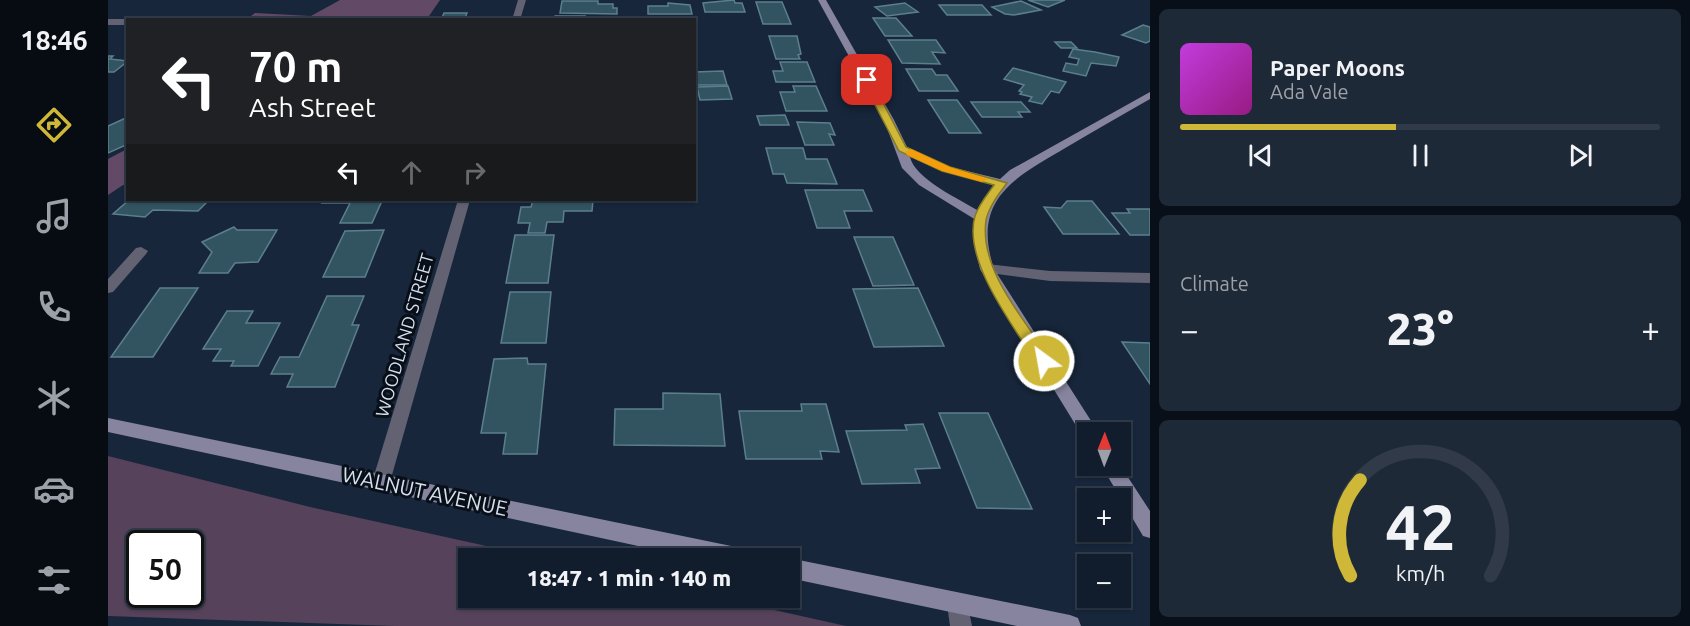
<!DOCTYPE html>
<meta charset="utf-8">
<style>
body{margin:0;font-family:Ubuntu,sans-serif;background:#1e2938;color:#f1f3f6;height:100vh;display:flex;flex-direction:column;font-size:22px;white-space:nowrap}
*{box-sizing:border-box;margin:0}
p{font-size:20px;color:#9ca1a9}
.icon{flex:none;width:33px;height:33px;fill:none;stroke:currentColor;stroke-width:2;stroke-linecap:round;stroke-linejoin:round}
.map{position:relative;flex:1;overflow:hidden}
.details{display:flex;flex-direction:column;gap:9px;padding:9px;background:#090f18;width:540px}
.details>*{flex:none}
.guide{position:absolute;left:18px;top:18px;width:570px;height:183px;border-radius:0px;box-shadow:0 2px 4px #0004,0 0 0 2px #303a48;background:#202124;color:#fff;overflow:hidden}
.needle{width:39px;rotate:1deg}
.fabs{position:absolute;left:969px;top:422px;display:grid;gap:12px}
.fabs a{display:grid;place-items:center;width:54px;height:54px;border-radius:0px;background:#111c2c;box-shadow:0 2px 4px #0004,0 0 0 2px #303a48;font-size:30px}
.speed{position:absolute;left:18px;top:530px;display:flex;gap:12px;font-size:30px;font-weight:700;text-align:center}
.speed>*{display:grid;place-content:center;width:78px;height:78px;border-radius:50%;background:#111c2c;box-shadow:0 2px 4px #0004,0 0 0 2px #303a48;line-height:1}
.speed .limit{border:3px solid #111;border-radius:9px;background:#fff;color:#111}
.pin{position:absolute;display:grid;place-items:center;width:51px;height:51px;color:#fff;margin:-26px;border-radius:12px;box-shadow:0 3px 9px #0006}
.me{position:absolute;width:66px;margin:-33px;rotate:328deg;stroke-linejoin:round;filter:drop-shadow(0 0 4px #0008)}
.turn{display:flex;align-items:center;gap:21px;height:126px;padding:0 24px;font-size:27px}
.turn .icon{width:78px;height:78px;stroke-width:2.5}
.turn b{display:block;font-size:42px;line-height:51px}
.lanes{display:flex;align-items:center;height:57px;padding:0 24px;background:#0003;justify-content:center;gap:30px;direction:ltr}
.lanes .off{opacity:.35}
.big{font-size:45px;font-weight:800;line-height:1.1}
.details .widget{flex:1;display:flex;flex-direction:column;justify-content:center;gap:9px;min-width:0;padding:0 21px;border-radius:9px;background:#1e2938}
.details .dial{align-items:center;gap:0}
.dial svg{height:156px;overflow:visible;fill:none;stroke:#303a48;stroke-width:7;stroke-linecap:round;text-anchor:middle}
.dial text{fill:#f1f3f6;stroke:none}
.song{display:flex;align-items:center;gap:18px}
.cover{width:72px;height:72px;border-radius:9px;background:linear-gradient(135deg,hsl(290 70% 55%),hsl(310 70% 35%))}
.played{height:6px;border-radius:3px;background:linear-gradient(90deg,#cfb837 45%,#303a48 45%)}
.keys{display:flex;justify-content:space-around;direction:ltr}
.heat{display:flex;justify-content:space-between;align-items:center;font-size:33px;direction:ltr}
.trip{position:absolute;left:350px;top:548px;width:342px;height:60px;border-radius:0px;background:#111c2c;box-shadow:0 2px 4px #0004,0 0 0 2px #303a48;font-weight:800;line-height:60px;text-align:center}
main{display:flex;flex:1;min-height:0}
.tabs{display:flex;flex-direction:column;width:108px;justify-content:space-around;align-items:center;background:#070b12;color:#9ca1a9}
.tabs .icon{width:42px;height:42px}
.tabs .active{color:#cfb837}
.tabs b{font-size:27px;color:#f1f3f6}
.map>svg:first-child{display:block}
.green{fill:#56425a;fill-rule:evenodd}
.forest{fill:#624a67}
.building{fill:#325461;stroke:#5c7f8d;stroke-width:1.5}
.lines{fill:none;stroke-linecap:round;stroke-linejoin:round}
.street{fill:#636272;fill-rule:evenodd}
.secondary{fill:#86849e;fill-rule:evenodd}
.route{fill:#cfb837;stroke:#877824;stroke-width:1.5}
.slow{fill:#f59e0b}
.labels{text-anchor:middle;dominant-baseline:central;stroke-width:6;stroke-linejoin:round;paint-order:stroke}
.street-label{font-size:18px;fill:#d5dfed;stroke:#080f18}
.near-street-label{font-size:21px;fill:#d5dfed;stroke:#080f18}
</style>
<main>
<nav class="tabs">
<b>18:46</b>
<svg class="icon active" aria-label="directions" viewBox="0 0 24 24"><path d="M12 3l9 9-9 9-9-9zM9 14v-3h6M13 9l2 2-2 2"/></svg>
<svg class="icon" aria-label="music" viewBox="0 0 24 24"><path d="M9 18V5l10-2v13"/><circle cx="6" cy="18" r="3"/><circle cx="16" cy="16" r="3"/></svg>
<svg class="icon" aria-label="phone" viewBox="0 0 24 24"><path d="M5 4h4l2 5-3 2q2 4 5 5l2-3 5 2v4C11 20 4 13 5 4z"/></svg>
<svg class="icon" aria-label="climate" viewBox="0 0 24 24"><path d="M12 3v18M4 7l16 10M4 17L20 7"/></svg>
<svg class="icon" aria-label="car" viewBox="0 0 24 24"><path d="M5 17H2v-5l4-1 3-4h7l3 4 3 1v5h-3M9 17h6M6 11h13"/><circle cx="7" cy="17" r="2"/><circle cx="17" cy="17" r="2"/></svg>
<svg class="icon" aria-label="filters" viewBox="0 0 24 24"><path d="M4 7h16M4 17h16"/><circle cx="9" cy="7" r="2"/><circle cx="15" cy="17" r="2"/></svg>
</nav>
<div class="map">
<svg width="1042" height="626" viewBox="0 0 1042 626">
<rect width="100%" height="100%" fill="#17263b"/>
<!-- green -->
<path class="green" d="M0,456L202,507L433,558H360V597H608L738,626H286L0,616ZM32,543H82V594H32Z"/>
<!-- forest -->
<g class="forest">
<path d="M232,0H332L319,19H139L147,13L203,16Z"/>
<path d="M19,149V185H15L0,195V159Z"/>
</g>
<!-- building -->
<g class="building">
<path d="M626,0L627,3H634L637,12H597L595,3Z"/>
<path d="M920,0H957L940,7Z"/>
<path d="M454,1H490V4H505V8H509V14L452,13Z"/>
<path d="M913,1L933,10L906,15L897,14L884,7Z"/>
<path d="M648,2H674L683,24H655Z"/>
<path d="M560,3L582,5L584,14H540V6H560Z"/>
<path d="M797,3L810,12L779,16L767,7Z"/>
<path d="M831,5H874L883,15H839Z"/>
<path d="M336,13H359L356,20H333Z"/>
<path d="M447,16H477L476,20H446Z"/>
<path d="M765,18H788L804,36H777Z"/>
<path d="M1035,25L1042,27V41L1038,43L1014,35Z"/>
<path d="M661,36H689L693,54L690,55L692,59H668Z"/>
<path d="M780,40H828L837,53L824,52L832,64L794,63Z"/>
<path d="M947,42H963L969,48H953Z"/>
<path d="M965,49L987,52L1011,57L1008,66L983,63L978,76L955,71L958,63L969,65L971,59L961,57Z"/>
<path d="M0,56H5L2,59L20,61L6,72H0Z"/>
<path d="M672,62H699L707,82H668L665,71H675Z"/>
<path d="M905,68L958,82L951,93L943,91L934,104L921,101L924,97L912,94L914,92L911,91L916,85L896,79Z"/>
<path d="M798,69H824L828,75H839L850,91H811Z"/>
<path d="M615,71L619,85H586V72Z"/>
<path d="M620,86L624,99L592,100L589,87Z"/>
<path d="M685,86H708L719,111H678L672,92H687Z"/>
<path d="M820,100H849L873,133H841Z"/>
<path d="M863,102H913L922,112H910L914,117H874Z"/>
<path d="M677,115L681,125H652L649,116Z"/>
<path d="M20,117V144L0,153V126Z"/>
<path d="M689,122L722,123L727,135L721,134L726,145H697Z"/>
<path d="M658,148H695L698,159H719L729,184L679,183L676,174H665Z"/>
<path d="M697,190H755L764,211H736L742,228H709Z"/>
<path d="M21,200H101L90,211L45,210L37,217L5,214Z"/>
<path d="M216,200H281L274,201L264,223H232L242,203H214Z"/>
<path d="M425,200H485L484,211H456L455,222H439L437,233H420L422,223H410L413,207H423Z"/>
<path d="M959,201H984L1011,234H955L936,207L953,208Z"/>
<path d="M1019,209H1042V235H1022L1004,213H1022Z"/>
<path d="M126,227L129,230H169L150,262L127,263L120,273H91L104,252L94,242Z"/>
<path d="M276,230L257,277H215L237,231Z"/>
<path d="M407,235H446L440,283H398Z"/>
<path d="M746,237H785L806,285L765,286Z"/>
<path d="M52,288H90L45,357H3Z"/>
<path d="M810,288L836,346L766,347L745,289Z"/>
<path d="M402,292H443L438,343H393Z"/>
<path d="M219,296H256L244,325H251L227,387H179L185,374H163L172,357H191Z"/>
<path d="M119,311H145L138,323H172L150,366H123L126,361H105L113,349H95Z"/>
<path d="M1014,342L1042,343V384Z"/>
<path d="M419,358L420,364H438L429,454H395L398,433H373L386,359Z"/>
<path d="M555,393L612,394L617,446L506,445L507,409H555Z"/>
<path d="M693,404H718L731,452L712,451L714,459H638L631,411H694Z"/>
<path d="M831,413H880L924,509L869,508Z"/>
<path d="M815,424L832,468L807,469L812,483L754,484L738,431L799,430L797,425Z"/>
</g>
<g class="lines">
<!-- street -->
<g class="street">
<path d="M410,0H418L412,20H404Z"/>
<rect x="0" y="19" width="20" height="6"/>
<path d="M350,200H362L282,482L280,488L273,490L266,488L264,482Z"/>
<path d="M33,247L40,251L38,254L5,292L0,293V279L28,248Z"/>
<path d="M879,264L942,271L1042,273V283L942,281L874,272L872,269Z"/>
<path d="M850,593L858,596L864,626H842L839,604L842,596Z"/>
</g>
<!-- secondary -->
<g class="secondary">
<path d="M710,0H718L786,120L799,147L842,167L892,179L902,170L1042,92V99C1014,115 986,131 959,147C906,178 863,199 886,269L987,427L990,432H980V439L975,437L872,269L866,241L868,220L811,185L794,168L776,120ZM802,157L834,171L887,185L871,211C851,199 807,179 802,157Z"/>
<path d="M0,418L633,548L640,551L643,558H586L0,432Z"/>
<path d="M993,465H1012L1042,511V538L1035,536Z"/>
<path d="M680,558H681L962,615L970,618L973,626H909L681,578Z"/>
</g>
</g>
<!-- route -->
<path class="route" d="M755,78L763,80L798,147L842,167L899,183C891,194 881,206 878,220C871,269 915,318 941,357L943,361L941,365H930C907,328 854,261 867,216C871,204 879,195 886,185L834,171L791,151L754,80Z"/>
<!-- slow -->
<path class="slow" d="M803,149L842,167L880,179L874,182L834,171L799,155L797,152Z"/>
<g class="labels">
<!-- street labels -->
<g class="street-label">
<text transform="translate(296 335) rotate(-74)">WOODLAND STREET</text>
</g>
<!-- near-street labels -->
<g class="near-street-label">
<text transform="translate(317 491) rotate(12)">WALNUT AVENUE</text>
</g>
</g>
</svg>
<div class="fabs">
<a><svg class="needle" viewBox="-14 -14 28 28"><path d="M0-13l5 13h-10z" fill="#e53935"/><path d="M0 13l5-13h-10z" fill="#9ca1a9"/></svg></a>
<a>+</a>
<a>−</a>
</div>
<div class="speed"><div class="limit">50</div></div>
<div class="pin" style="left:759px;top:80px;background:#d93025"><svg class="icon" aria-label="arrive" viewBox="0 0 24 24"><path d="M6 21V4h12l-3 4 3 4H6"/></svg></div>
<svg class="me" style="left:936px;top:361px" viewBox="-20 -20 40 40"><circle r="17" fill="#cfb837" stroke="#fff" stroke-width="3"/><path d="M0-11L8 9 0 5-8 9z" fill="#fff"/></svg>
<div class="trip">18:47 · 1 min · 140 m</div>
<div class="guide">
<div class="turn"><svg class="icon" aria-label="left" viewBox="0 0 24 24"><path d="M17 20v-9H6M10 6l-5 5 5 5"/></svg><div><b>70 m</b>Ash Street</div></div>
<div class="lanes"><svg class="icon" aria-label="left" viewBox="0 0 24 24"><path d="M17 20v-9H6M10 6l-5 5 5 5"/></svg><svg class="icon off" aria-label="ahead" viewBox="0 0 24 24"><path d="M12 20V5M6 11l6-6 6 6"/></svg><svg class="icon off" aria-label="right" viewBox="0 0 24 24"><path d="M7 20v-9h11M14 6l5 5-5 5"/></svg></div>
</div>
</div>
<section class="details">
<div class="widget">
<div class="song"><i class="cover"></i><div><b>Paper Moons</b><p>Ada Vale</p></div></div>
<div class="played"></div>
<div class="keys"><svg class="icon" aria-label="previous" viewBox="0 0 24 24"><path d="M18 5L8 12l10 7zM5 5v14"/></svg><svg class="icon" aria-label="pause" viewBox="0 0 24 24"><path d="M8 5v14M16 5v14"/></svg><svg class="icon" aria-label="next" viewBox="0 0 24 24"><path d="M6 5l10 7-10 7zM19 5v14"/></svg></div>
</div>
<div class="widget"><p>Climate</p>
<div class="heat"><a>−</a><b class="big">23°</b><a>+</a></div>
</div>
<div class="widget dial"><svg viewBox="0 0 100 80">
<path d="M14 69A42 42 0 1 1 86 69"/>
<path d="M14 69A42 42 0 0 1 19 20" stroke="#cfb837"/>
<text x="50" y="56" font-size="32" font-weight="700">42</text>
<text x="50" y="72" font-size="11">km/h</text>
</svg></div>
</section>
</main>
